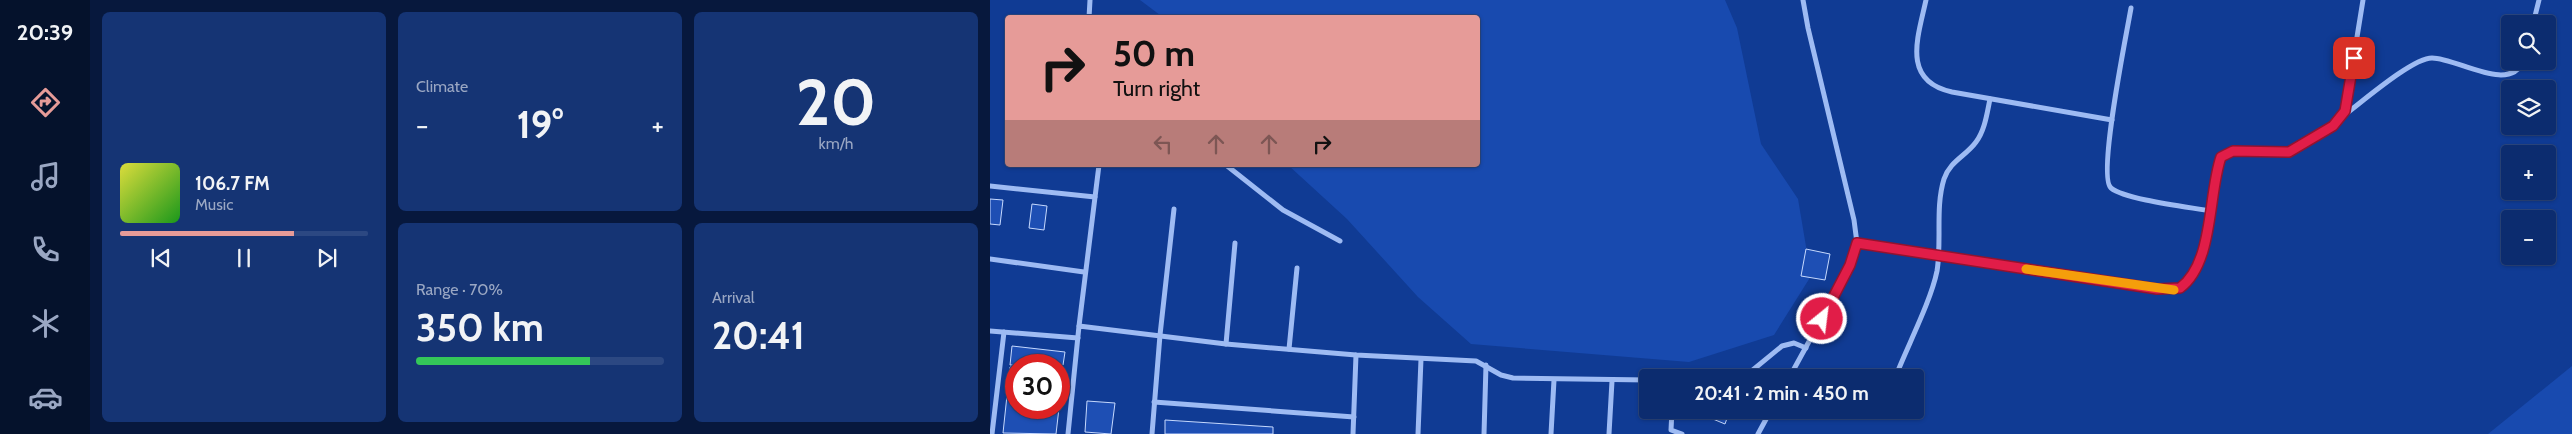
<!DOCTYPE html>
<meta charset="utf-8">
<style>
body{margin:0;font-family:Cabin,sans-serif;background:#153474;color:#f1f3f6;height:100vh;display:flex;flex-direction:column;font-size:19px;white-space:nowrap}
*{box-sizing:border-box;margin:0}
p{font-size:16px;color:#9aa7c3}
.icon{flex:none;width:28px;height:28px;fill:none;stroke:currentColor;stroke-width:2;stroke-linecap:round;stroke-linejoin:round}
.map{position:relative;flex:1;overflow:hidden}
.side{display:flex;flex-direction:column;gap:12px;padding:12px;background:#07183d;width:900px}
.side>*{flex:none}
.guide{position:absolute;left:15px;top:15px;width:475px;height:152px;border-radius:5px;box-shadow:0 1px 4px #0004,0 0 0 1px #2c4882;background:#e69b98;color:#111;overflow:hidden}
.fabs{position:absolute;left:1511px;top:15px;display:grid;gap:10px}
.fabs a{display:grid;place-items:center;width:55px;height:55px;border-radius:5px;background:#0c2c6f;box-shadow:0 1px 4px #0004,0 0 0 1px #2c4882;font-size:25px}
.speed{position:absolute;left:15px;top:354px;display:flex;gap:10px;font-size:25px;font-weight:700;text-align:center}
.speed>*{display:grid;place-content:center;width:65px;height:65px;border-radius:50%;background:#0c2c6f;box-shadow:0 1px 4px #0004,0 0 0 1px #2c4882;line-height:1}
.speed .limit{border:8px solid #d22;background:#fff;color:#111}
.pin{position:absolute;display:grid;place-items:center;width:42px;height:42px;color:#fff;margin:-21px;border-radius:10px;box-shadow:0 2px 8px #0006}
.me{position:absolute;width:55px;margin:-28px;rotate:29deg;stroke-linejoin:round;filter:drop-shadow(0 0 4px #0008)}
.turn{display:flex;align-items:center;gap:18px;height:105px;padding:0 25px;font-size:22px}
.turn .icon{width:65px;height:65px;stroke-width:2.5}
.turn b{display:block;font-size:35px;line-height:42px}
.lanes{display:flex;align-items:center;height:48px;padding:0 25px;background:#0003;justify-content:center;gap:25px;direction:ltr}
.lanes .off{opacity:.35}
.big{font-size:38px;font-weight:700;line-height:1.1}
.side .widget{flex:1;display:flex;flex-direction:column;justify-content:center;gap:8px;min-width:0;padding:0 18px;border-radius:8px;background:#153474}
.side .dial{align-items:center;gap:0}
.dial b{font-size:65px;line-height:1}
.song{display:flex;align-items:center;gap:15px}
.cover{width:60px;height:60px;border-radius:8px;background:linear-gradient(135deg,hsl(60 70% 55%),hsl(120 70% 35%))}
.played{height:5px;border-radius:2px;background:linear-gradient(90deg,#e69b98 70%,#2c4882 70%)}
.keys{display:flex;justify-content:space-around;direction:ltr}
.heat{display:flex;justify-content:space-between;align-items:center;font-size:28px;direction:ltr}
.charge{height:8px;border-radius:4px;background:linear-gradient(90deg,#34c759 70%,#2c4882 0)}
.side .tiles{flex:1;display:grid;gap:12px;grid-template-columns:repeat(3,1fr)}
.widget:first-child{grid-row:span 2}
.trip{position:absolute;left:649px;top:369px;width:285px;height:50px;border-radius:5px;background:#0c2c6f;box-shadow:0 1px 4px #0004,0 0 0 1px #2c4882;font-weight:700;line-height:50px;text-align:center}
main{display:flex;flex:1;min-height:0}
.menu{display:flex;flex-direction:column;width:90px;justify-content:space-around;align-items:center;background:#05122c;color:#9aa7c3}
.menu .icon{width:35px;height:35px}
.menu .active{color:#e69b98}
.menu b{font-size:22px;color:#f1f3f6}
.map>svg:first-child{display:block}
.green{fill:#184aaf}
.building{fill:#1e4fb4;stroke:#c6d9fe}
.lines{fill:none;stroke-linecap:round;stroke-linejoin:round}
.minor{stroke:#9ebbf3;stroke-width:5}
.route-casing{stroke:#92132f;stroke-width:12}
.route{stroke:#e11d48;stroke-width:9}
.slow{stroke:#f59e0b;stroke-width:9}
</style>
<main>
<nav class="menu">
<b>20:39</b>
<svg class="icon active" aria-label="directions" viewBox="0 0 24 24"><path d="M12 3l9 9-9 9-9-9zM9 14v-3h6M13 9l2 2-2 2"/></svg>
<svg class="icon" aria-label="music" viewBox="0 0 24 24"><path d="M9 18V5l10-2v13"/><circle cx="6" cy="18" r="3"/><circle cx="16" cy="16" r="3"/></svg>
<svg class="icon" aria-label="phone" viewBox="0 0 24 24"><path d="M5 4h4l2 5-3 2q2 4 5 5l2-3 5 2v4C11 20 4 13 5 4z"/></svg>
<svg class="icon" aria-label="climate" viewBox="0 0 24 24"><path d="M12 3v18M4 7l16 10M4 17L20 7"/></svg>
<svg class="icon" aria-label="car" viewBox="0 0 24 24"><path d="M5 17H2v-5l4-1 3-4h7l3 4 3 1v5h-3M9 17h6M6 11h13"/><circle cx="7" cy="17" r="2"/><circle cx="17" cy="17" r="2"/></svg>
</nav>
<section class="side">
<div class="tiles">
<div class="widget">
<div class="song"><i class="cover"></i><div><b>106.7 FM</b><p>Music</p></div></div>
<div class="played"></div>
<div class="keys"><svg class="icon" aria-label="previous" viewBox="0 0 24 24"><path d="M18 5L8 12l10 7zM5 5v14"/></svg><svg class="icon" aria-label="pause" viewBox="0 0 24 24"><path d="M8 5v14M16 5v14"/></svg><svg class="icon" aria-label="next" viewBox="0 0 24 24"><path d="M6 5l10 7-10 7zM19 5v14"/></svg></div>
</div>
<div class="widget"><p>Climate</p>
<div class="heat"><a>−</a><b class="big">19°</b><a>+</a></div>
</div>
<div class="widget dial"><b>20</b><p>km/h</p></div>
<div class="widget"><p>Range · 70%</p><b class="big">350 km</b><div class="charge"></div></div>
<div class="widget"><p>Arrival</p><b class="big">20:41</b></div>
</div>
</section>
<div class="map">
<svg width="1582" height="434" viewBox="0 0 1582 434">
<rect width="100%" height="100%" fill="#103b94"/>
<!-- green -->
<g class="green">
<path d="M150,0H735L747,28L771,144L808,199L821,276L784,335L699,362L481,344L428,297L357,219L298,165H488V18H174Z"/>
<path d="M1582,366V434H1498Z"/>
</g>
<!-- building -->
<g class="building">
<path d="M0,199L13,200L10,225L0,224Z"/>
<path d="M42,204L57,206L54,230L39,228Z"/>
<path d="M816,249L840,254L835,280L811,276Z"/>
<path d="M22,346L75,352L73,365H20Z"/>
<path d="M20,367L26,368V408H69L66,434L13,433Z"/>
<path d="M97,401L125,403L121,434L95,432Z"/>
<path d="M701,410H740L735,424Z"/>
<path d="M175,420L283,427V434H175Z"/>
</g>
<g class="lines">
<!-- minor -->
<g class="minor">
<path d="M936,0C928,37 911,81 962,92L1122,120"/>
<path d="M1141,8C1137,32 1107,177 1121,188C1136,200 1199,207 1221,211"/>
<path d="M99,18L100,0"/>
<path d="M1543,24L1549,0"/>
<path d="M1353,116C1371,103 1422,58 1442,58C1467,58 1520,94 1533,61"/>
<path d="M236,165L293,210L350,241"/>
<path d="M0,186L105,197"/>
<path d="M867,243L1167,289L1190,288C1225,263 1217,194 1231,157L1243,151L1292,154L1308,149L1347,123L1352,117L1356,105L1373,0"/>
<path d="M0,259L94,272"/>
<path d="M89,326L109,165"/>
<path d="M0,331L88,338"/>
<path d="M236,344L245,243"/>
<path d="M299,349L307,268"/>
<path d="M753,378L792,346L804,343L816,348"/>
<path d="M799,378L861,265L867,243L864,220L818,28L813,0"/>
<path d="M905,378C917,347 941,301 947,271C952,241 945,208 954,179C960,161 976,156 986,142C995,130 997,113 1000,99"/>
<path d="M164,402L364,417"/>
<path d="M682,410L681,430L692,434"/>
<path d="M2,434L14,332"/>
<path d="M78,434L89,326L236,344L366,355L486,361L511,375L523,378L658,380"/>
<path d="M162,434L170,335L184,209"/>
<path d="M363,434L366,355"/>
<path d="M428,434L431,359"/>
<path d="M494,434L496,365"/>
<path d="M561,434L564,380"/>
<path d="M619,434L622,381"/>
<path d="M768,434L781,410"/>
</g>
</g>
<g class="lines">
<defs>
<path id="route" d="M832,319L860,265L867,243L1167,289L1190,288C1224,263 1218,194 1231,157L1243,151L1299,152L1343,126L1355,111L1364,58"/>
</defs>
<!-- route casing -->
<use href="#route" class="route-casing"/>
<!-- route -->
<use href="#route" class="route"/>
<!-- slow -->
<path class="slow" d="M1036,269L1184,290"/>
</g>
</svg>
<div class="fabs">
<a><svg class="icon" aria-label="search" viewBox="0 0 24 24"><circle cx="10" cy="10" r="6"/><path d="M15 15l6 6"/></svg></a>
<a><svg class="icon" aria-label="layers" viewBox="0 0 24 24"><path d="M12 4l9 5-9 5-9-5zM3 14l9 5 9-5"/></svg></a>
<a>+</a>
<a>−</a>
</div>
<div class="speed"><div class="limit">30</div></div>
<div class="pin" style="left:1364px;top:58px;background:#d93025"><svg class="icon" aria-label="arrive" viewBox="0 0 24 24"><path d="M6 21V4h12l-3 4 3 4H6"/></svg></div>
<svg class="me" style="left:832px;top:319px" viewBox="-20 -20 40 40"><circle r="17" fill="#e11d48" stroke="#fff" stroke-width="3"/><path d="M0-11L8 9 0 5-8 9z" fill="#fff"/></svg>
<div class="trip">20:41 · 2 min · 450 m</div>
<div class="guide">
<div class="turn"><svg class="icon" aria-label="right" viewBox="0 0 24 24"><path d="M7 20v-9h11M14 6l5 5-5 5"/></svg><div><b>50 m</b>Turn right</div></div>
<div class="lanes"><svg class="icon off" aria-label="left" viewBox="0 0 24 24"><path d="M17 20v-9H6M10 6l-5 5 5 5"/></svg><svg class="icon off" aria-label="ahead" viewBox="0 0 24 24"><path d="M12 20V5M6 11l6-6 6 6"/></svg><svg class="icon off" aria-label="ahead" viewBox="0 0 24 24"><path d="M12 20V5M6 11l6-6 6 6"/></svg><svg class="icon" aria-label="right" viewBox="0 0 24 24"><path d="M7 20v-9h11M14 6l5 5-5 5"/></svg></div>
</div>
</div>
</main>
